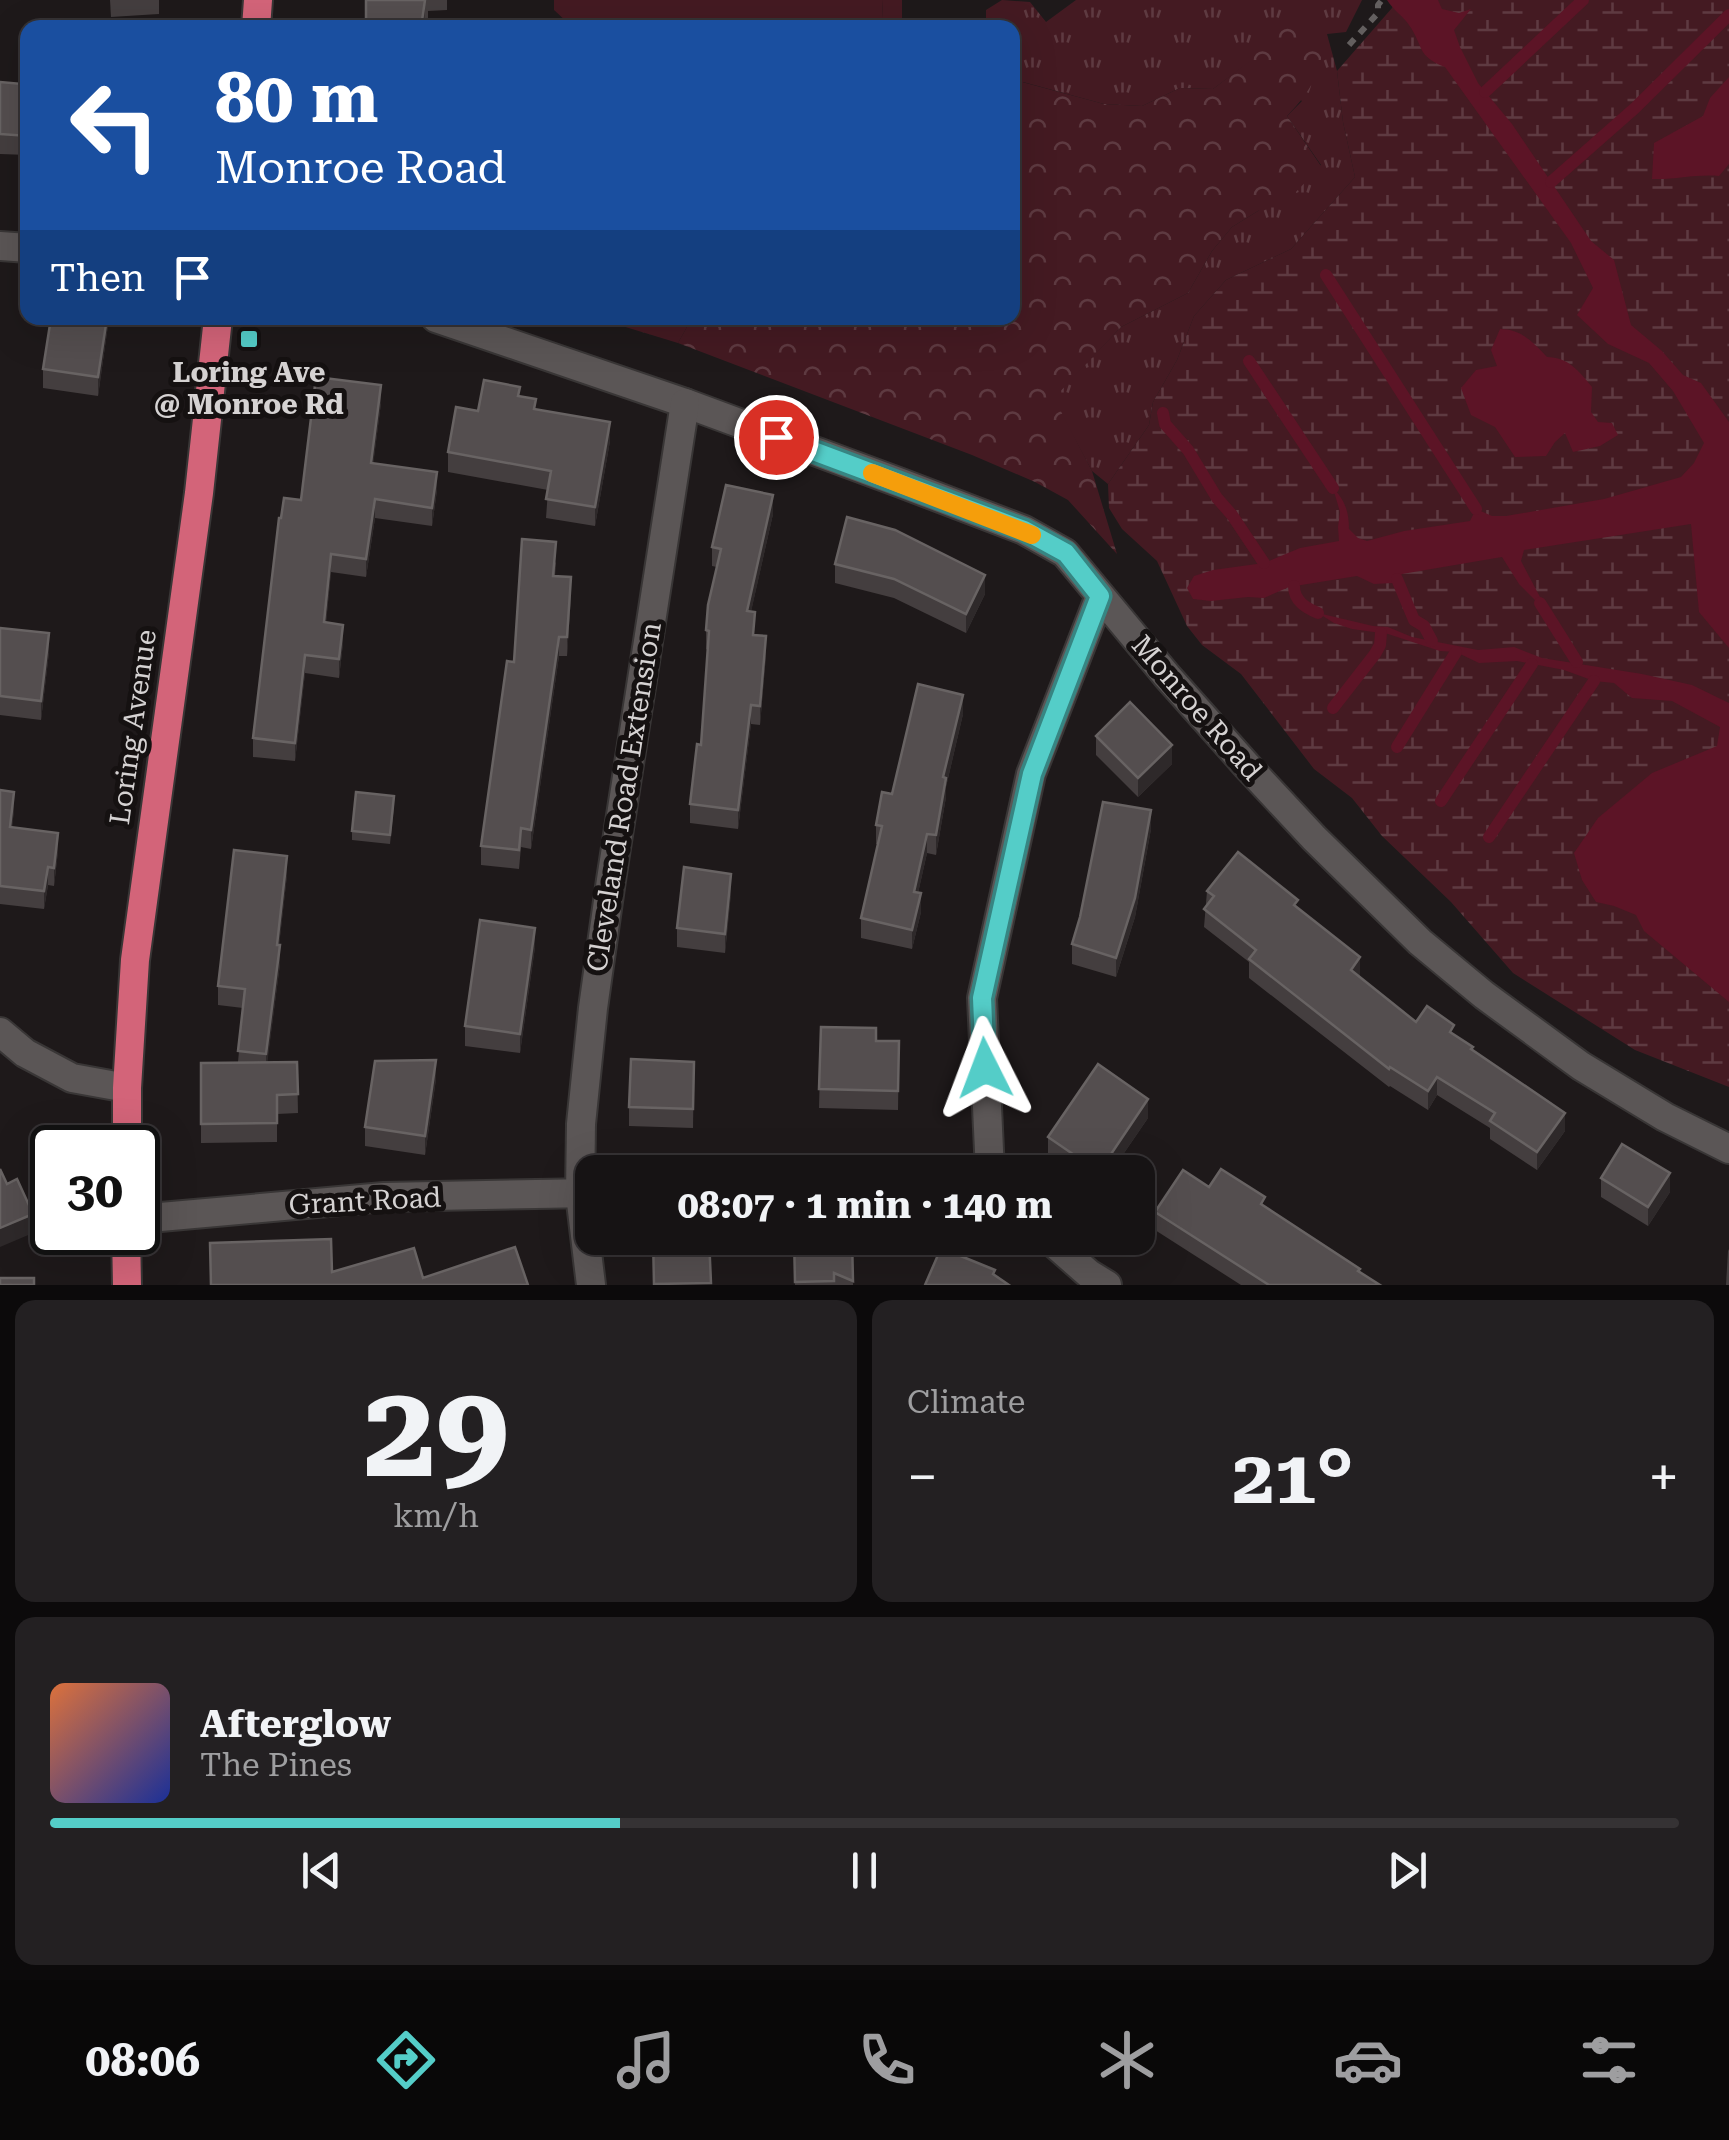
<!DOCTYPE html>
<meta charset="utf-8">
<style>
body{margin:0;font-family:"Roboto Serif",serif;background:#232022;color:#f1f3f6;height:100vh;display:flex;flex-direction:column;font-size:38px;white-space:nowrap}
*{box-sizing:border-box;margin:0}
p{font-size:32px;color:#9e9ea0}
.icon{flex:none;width:55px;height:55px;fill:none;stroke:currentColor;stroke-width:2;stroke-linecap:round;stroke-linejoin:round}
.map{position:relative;height:1285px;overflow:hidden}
.details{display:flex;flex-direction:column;gap:15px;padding:15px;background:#0c0a0b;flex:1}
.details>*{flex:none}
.hud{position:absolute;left:20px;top:20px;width:1000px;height:305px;border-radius:20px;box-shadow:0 10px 40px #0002,0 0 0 2px #353234;background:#1a4fa0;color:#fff;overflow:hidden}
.speed{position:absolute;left:30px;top:1125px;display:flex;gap:20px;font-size:50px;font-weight:700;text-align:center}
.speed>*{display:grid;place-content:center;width:130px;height:130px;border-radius:50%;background:#161314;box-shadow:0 10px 40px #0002,0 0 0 2px #353234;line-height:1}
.speed .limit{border:5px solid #111;border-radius:15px;background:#fff;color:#111}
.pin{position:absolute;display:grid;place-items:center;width:85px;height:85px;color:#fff;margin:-42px;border:5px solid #fff;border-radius:50%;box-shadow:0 2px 10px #0007}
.me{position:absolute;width:110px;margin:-55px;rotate:357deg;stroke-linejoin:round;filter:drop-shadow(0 0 8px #0008)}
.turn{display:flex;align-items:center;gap:35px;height:210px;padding:0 30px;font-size:45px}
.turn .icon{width:130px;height:130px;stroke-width:2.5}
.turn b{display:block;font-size:70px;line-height:85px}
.then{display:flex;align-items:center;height:95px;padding:0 30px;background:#0003;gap:20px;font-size:38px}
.big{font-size:75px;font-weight:700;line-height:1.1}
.details .tile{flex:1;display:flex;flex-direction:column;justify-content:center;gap:15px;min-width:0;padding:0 35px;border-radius:20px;background:#232022}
.details .dial{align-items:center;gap:0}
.dial b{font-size:130px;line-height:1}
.song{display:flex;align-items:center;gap:30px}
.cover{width:120px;height:120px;border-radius:15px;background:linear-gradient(135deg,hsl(20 70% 55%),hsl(230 70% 35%))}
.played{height:10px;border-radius:5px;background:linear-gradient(90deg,#54cdc8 35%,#353234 35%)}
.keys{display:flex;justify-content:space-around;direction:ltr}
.heat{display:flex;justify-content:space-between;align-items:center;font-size:55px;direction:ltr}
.details .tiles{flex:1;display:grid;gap:15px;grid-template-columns:1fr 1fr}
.tile:last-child{grid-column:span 2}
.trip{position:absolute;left:575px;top:1155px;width:580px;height:100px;border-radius:20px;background:#161314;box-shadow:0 10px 40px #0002,0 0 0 2px #353234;font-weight:700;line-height:100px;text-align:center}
.menu{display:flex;height:160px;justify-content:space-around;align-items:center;background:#090808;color:#9e9ea0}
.menu .icon{width:70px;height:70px}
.menu .active{color:#54cdc8}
.menu b{font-size:45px;color:#f1f3f6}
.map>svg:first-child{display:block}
.grass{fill:url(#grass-tufts)}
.forest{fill:url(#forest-crowns)}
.wetland{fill:url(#wetland-marsh)}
.garden{fill:#441a22}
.water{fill:#5c1426}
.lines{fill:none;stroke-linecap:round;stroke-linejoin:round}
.stream{stroke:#5c1426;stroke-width:12}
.minor-casing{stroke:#393636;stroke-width:32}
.trunk-casing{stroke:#393636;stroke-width:32}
.path{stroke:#635f5f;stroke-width:6;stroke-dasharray:8 8;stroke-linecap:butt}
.minor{stroke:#5b5656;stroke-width:28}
.trunk{stroke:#d36479;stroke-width:28}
.wall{fill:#443e3f}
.shaded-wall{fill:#2e292a}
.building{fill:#544e4f;stroke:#686363;stroke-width:2.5}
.route-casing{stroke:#378582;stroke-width:25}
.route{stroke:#54cdc8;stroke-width:18}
.slow{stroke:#f59e0b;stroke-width:18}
.poi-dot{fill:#54cdc8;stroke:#151111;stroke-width:4}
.labels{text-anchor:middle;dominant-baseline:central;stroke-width:10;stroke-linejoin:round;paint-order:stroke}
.poi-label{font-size:28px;font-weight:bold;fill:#d5d2d2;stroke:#151111}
.street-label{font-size:28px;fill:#d5d2d2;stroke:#151111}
</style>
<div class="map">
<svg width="1729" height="1285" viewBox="0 0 1729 1285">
<defs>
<pattern id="grass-tufts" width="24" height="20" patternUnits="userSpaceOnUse" patternTransform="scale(2.5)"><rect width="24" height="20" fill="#441a22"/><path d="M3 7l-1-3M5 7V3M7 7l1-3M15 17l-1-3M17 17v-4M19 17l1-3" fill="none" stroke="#5e3a41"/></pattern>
<pattern id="forest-crowns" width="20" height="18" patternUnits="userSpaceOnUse" patternTransform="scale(2.5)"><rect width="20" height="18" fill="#441a22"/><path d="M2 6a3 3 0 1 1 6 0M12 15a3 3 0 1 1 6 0" fill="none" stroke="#5e3a41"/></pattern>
<pattern id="wetland-marsh" width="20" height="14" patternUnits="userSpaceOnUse" patternTransform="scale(2.5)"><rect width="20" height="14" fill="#441a22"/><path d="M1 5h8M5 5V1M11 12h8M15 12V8" fill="none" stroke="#5e3a41"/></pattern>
</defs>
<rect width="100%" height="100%" fill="#1e191a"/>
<!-- grass -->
<g class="grass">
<path d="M883,0H902V22L882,18Z"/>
<path d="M1002,0L1030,2L1046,22L1076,0H1362L1346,32L1327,34L1337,71L1343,122L1355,177L1291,249L1226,280L1194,316L1177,360L1153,402L1149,425L1108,484L1092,471L1053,398L1121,327L1188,293L1212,251L1232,227L1258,211L1321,165L1287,116L1302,101L1252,60L1213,89L1180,88L1142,106L1104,104L1023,82L1013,99L1012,28H986V10Z"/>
<path d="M596,318H692L678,343Z"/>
</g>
<!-- forest -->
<path class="forest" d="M1281,18L1307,20L1327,34C1318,73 1316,86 1287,116L1321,166L1294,194L1258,211L1232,227L1212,251L1188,293L1121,327L1054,398L1092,471L1117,554L1068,500L1035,482L972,455L678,343L692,318H1012V99L1022,82L1104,104L1142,106L1180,88L1213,89L1251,60L1258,25Z"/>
<!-- wetland -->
<path class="wetland" d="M1396,0H1729V1087L1635,1050L1513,973L1451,902L1382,836L1352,798L1314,769L1241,674L1202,645L1187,626L1157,561L1122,529L1109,508L1108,484L1149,425L1153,402L1177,360L1194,316L1226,280L1291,249L1355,177L1343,122L1337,71L1392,8Z"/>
<!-- garden -->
<path class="garden" d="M554,0H883L882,18L847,28L569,27V24L554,10Z"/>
<!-- water -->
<g class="water">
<path d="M1387,0H1438L1442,9L1459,13L1471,9L1454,30L1460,47L1478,83L1512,124L1591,241L1614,260L1631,325L1662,351L1683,375L1701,383L1729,422V648L1699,612L1691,524L1524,550L1521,561L1540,597V605L1519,584L1502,557L1402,574L1393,583L1374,584L1357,576L1289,587L1264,598L1248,597L1211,601L1193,599L1187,588L1194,576L1213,570L1264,563L1300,548L1339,541L1338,527L1340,512L1333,488C1345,500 1349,512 1349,529L1358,538L1367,541L1404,531L1470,521L1476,509L1492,516H1506L1604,499L1681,477L1694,463L1704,443L1673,391L1649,363L1608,344L1577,315L1593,288L1571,243L1445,67C1416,56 1424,46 1409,25C1403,16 1393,10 1387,0Z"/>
<path d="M1729,77V164L1719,176C1696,174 1675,180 1652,179L1654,143L1703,116L1710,98Z"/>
<path d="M1500,329C1521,329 1533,342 1547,357C1568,357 1579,371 1592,387L1591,412L1598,422L1612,423L1618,435L1600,446L1573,452L1565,433L1555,442L1546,456L1515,457L1495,427L1471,415L1461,388L1476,370L1497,366L1491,350Z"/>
<path d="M1318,613L1373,626L1388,627L1412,637L1478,650L1514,647L1542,658L1642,674L1692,685L1729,703V1002L1644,931L1636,915L1614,906L1596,902L1582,880L1574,853L1598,818L1652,773L1717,746L1720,727L1672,701L1632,698L1614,683L1594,681L1564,670L1517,661L1479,663L1456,652L1440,651L1388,634L1352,629L1334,623Z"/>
</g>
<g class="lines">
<!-- stream -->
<g class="stream">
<path d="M1485,92L1583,0"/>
<path d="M1551,182L1635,108L1729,15"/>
<path d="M1326,275L1476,509"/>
<path d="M1249,361L1333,488"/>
<path d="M1163,413L1165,424L1188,450L1217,498L1232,515L1264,563"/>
<path d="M1397,579L1414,620L1424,626L1432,641"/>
<path d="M1294,586C1294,601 1306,608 1318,613"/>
<path d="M1540,603L1577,662"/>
<path d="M1333,708L1375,654L1380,645L1381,633"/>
<path d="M1397,747L1456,652"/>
<path d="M1441,801L1532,664"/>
<path d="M1489,837L1594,681"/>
</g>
<defs>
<g id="minor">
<path d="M0,246L28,248"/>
<path d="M436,318L685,403L901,483L1024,530L1065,553L1167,676L1247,766L1314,838L1420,942L1484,995L1581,1066L1665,1117L1729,1149"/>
<path d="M0,1032L25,1053L72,1078L127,1088"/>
<path d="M990,1172L982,998L1031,774L1100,596"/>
<path d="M138,1219L384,1197L592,1193"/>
<path d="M1048,1238L1089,1274L1107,1285"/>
<path d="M591,1285L580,1194L581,1124L593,1008L611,880L685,403"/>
</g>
<g id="trunk">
<path d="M256,28L258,0"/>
<path d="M127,1148V1088L135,960L199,493L218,318"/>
<path d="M126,1232L127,1285"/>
</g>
</defs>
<!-- minor casing -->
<use href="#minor" class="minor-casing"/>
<!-- trunk casing -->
<use href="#trunk" class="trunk-casing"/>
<!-- path -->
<path class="path" d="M1349,45L1378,13V5L1382,0"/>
<!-- minor -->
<use href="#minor" class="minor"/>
<!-- trunk -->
<use href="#trunk" class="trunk"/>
</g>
<!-- wall -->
<g class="wall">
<path d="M110,0H159V14L111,17Z"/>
<path d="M365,0H447V10L428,11V23L366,24Z"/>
<path d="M28,79V155L0,154V82L22,84Z"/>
<path d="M109,318L98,396L43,388V369Z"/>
<path d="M520,396L536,410L610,441L595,526L546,518L548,490L448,472V452L478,411Z"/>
<path d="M381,403L373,464L437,490L432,526L375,518L366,577L331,572L326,623L343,643L339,678L305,673L295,761L253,757V738L281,518L301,500Z"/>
<path d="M773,514L751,611L754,635L766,655L760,725L751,724L738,829L690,823V804L701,745L708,650L706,649V630L717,567L712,566V547Z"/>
<path d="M556,561L555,576L571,596L567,656H559L531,849L521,847L519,869L481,865V846L514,662Z"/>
<path d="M835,564L985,594L966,633L894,598L835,583Z"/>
<path d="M0,628L49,652L41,720L0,715Z"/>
<path d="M963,714L946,787V797L936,855L927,853L918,893L921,912L912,949L861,938V918L878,844H876V825L892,794Z"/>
<path d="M1096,736L1172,764L1138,797L1096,755Z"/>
<path d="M0,790L14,810L12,827L58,851L54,886L48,885L44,909L0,904Z"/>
<path d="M394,806L390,844L352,840V831Z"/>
<path d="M1151,829L1135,917L1116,977L1072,964V944Z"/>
<path d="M287,875L279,945L280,964L267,1062H297L298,1113L277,1114V1142L201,1143V1063L238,1062L243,1008L218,1005V986Z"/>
<path d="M1207,891L1298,909L1360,977L1416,1022L1454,1035L1473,1050L1565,1131L1537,1170L1490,1139V1128L1437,1095L1428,1110L1390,1086L1389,1087L1249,978V962L1204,927Z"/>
<path d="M731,893L725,953L677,947V928Z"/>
<path d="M535,947L520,1053L465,1046V1026Z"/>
<path d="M821,1027L876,1041H899L898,1110L819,1108Z"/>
<path d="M694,1062L693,1128L629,1126V1107Z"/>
<path d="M436,1079L425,1155L365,1146V1127Z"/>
<path d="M1148,1118L1111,1172H1072L1048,1156V1137Z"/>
<path d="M1601,1178L1670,1192L1648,1226L1601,1197Z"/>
<path d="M1209,1187L1265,1206L1380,1285H1241L1155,1230V1212Z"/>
<path d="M794,1238H852L853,1285H795Z"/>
<path d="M1729,1249V1285H1726L1728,1251Z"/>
</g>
<!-- shaded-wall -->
<g class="shaded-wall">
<path d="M425,0L424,28H421Z"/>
<path d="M107,318H109L98,396V377Z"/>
<path d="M381,385V403L371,482V463Z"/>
<path d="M610,422V441L595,526V507Z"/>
<path d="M437,472V490L432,526V508Z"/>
<path d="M773,495V514L747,630V611Z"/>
<path d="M375,499V518L366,577V559Z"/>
<path d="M331,554V572L324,641V622Z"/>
<path d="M985,575V594L966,633V614Z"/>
<path d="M571,577V596L567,656V637Z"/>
<path d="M343,625V643L339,678V659Z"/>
<path d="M49,633V652L41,720V701Z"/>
<path d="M766,636V655L760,725V706Z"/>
<path d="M559,637V656L531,849V830Z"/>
<path d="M305,655V673L295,761V743Z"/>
<path d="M963,695V714L946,787V797L936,855V835L943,777Z"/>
<path d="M751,705V724L738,829V810Z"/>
<path d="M1172,745V764L1138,797V778Z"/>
<path d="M14,792V810L10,845V827Z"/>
<path d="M1151,810V829L1135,917L1116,977V958Z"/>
<path d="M58,833V851L54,886V868Z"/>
<path d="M927,834V853L914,911V892Z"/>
<path d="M287,856V875L277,964V945Z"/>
<path d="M48,867V885L44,909V891Z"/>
<path d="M731,874V893L725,953V934Z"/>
<path d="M921,893V912L912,949V930Z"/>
<path d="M535,928V947L520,1053V1034Z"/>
<path d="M280,945V964L266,1073V1054Z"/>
<path d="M1360,957V976L1351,988V970Z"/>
<path d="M436,1060V1079L425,1155V1136Z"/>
<path d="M1437,1077V1095L1428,1110V1091Z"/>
<path d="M1148,1099V1118L1111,1172H1099Z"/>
<path d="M1565,1113V1131L1537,1170V1152Z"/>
<path d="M1670,1173V1192L1648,1226V1207Z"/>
<path d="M33,1214V1233L0,1247V1228Z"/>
</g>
<!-- building -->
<g class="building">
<path d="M366,0H425L421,28H328L329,20L366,24Z"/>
<path d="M23,79H28V136L0,134V82L22,84Z"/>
<path d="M51,318H107L98,377L43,369Z"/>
<path d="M316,377L381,385L371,463L437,472L432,508L375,499L366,559L331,554L324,622L343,625L339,659L305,655L295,743L253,738L279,518H281L284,498L301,500Z"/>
<path d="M484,380L520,387L518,396L536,399L534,409L610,422L595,507L546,499L551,471L448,452L456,407L478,411Z"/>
<path d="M726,485L773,495L747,611L755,612L753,635L766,636L760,706L751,705L738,810L690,804L697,744L701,745L709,631L706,630L708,605L721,549L712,547Z"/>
<path d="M847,517L895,530L985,575L966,614L894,579L835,564Z"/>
<path d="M522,539L556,542L553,576L571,577L567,637H559L531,830L521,828L519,850L481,846L507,661L514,662Z"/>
<path d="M0,628L49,633L41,701L0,696Z"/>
<path d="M918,684L963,695L943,777L946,778L936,835L927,834L914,892L921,893L912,930L861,918L882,826L876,825L882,792L892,794Z"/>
<path d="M1130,702L1172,745L1138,778L1096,736Z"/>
<path d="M0,790L14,792L10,827L58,833L54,868L48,867L44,891L0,886Z"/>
<path d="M356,792L394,796L390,835L352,831Z"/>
<path d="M1103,802L1151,810L1135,898L1116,958L1072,944L1080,917Z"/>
<path d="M234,850L287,856L277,945H280L266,1054L238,1051L245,989L218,986Z"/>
<path d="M1238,852L1298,900L1294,905L1360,957L1351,970L1416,1022L1427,1006L1454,1025L1450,1032L1473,1047L1471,1049L1565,1113L1537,1152L1490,1121L1495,1113L1437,1077L1428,1091L1390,1067L1389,1069L1249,959L1256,950L1204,909L1214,896L1207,891Z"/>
<path d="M684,867L731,874L725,934L677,928Z"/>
<path d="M480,920L535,928L520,1034L465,1026Z"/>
<path d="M821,1027L876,1028V1041H899L898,1091L819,1089Z"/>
<path d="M631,1059L694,1062L693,1109L629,1107Z"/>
<path d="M436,1060L425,1136L365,1127L375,1061Z"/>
<path d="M297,1062L298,1094L277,1095V1123L201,1124V1063Z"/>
<path d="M1098,1064L1148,1099L1099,1172L1048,1137Z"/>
<path d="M1622,1144L1670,1173L1648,1207L1601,1178Z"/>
<path d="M0,1169L7,1184L17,1179L33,1214L0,1228Z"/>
<path d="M1221,1169L1265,1197L1261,1204L1360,1269L1358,1271L1380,1285H1269L1155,1212L1183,1170L1209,1187Z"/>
<path d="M653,1238H709L711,1283L654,1284Z"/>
<path d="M794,1238H852L853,1281L834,1273V1281L795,1282Z"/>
<path d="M331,1239L332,1272L414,1248L423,1278L515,1247L528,1285H211L210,1243Z"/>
<path d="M941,1248L995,1270L993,1274L1009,1285H925Z"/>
<rect x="0" y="1278" width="34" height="7"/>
</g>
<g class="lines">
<defs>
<path id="route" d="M776,437L1024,530L1066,553L1100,596L1032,774L982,998L985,1068"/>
</defs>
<!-- route casing -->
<use href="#route" class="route-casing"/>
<!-- route -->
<use href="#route" class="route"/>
<!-- slow -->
<path class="slow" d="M872,473L1032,535"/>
</g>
<!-- markers -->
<rect class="poi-dot" x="239" y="329" width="20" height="20" rx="5"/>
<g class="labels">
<!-- poi labels -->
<g class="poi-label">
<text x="249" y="372">Loring Ave<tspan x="249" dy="32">@ Monroe Rd</tspan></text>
</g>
<!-- street labels -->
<g class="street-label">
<text transform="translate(1197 708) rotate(49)">Monroe Road</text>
<text transform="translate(133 727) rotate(-82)">Loring Avenue</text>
<text transform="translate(624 797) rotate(-81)">Cleveland Road Extension</text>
<text transform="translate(365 1201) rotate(-3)">Grant Road</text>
</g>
</g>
</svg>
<div class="speed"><div class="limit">30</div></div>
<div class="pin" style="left:776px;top:437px;background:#d93025"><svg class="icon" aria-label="arrive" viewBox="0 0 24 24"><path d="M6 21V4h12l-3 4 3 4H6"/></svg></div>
<svg class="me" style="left:985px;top:1068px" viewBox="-20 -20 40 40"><path d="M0-17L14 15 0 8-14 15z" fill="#54cdc8" stroke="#fff" stroke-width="4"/></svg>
<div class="trip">08:07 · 1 min · 140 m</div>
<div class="hud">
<div class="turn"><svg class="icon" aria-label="left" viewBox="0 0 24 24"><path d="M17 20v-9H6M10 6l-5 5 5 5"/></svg><div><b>80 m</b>Monroe Road</div></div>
<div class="then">Then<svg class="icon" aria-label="arrive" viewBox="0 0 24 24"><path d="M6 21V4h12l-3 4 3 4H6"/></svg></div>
</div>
</div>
<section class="details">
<div class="tiles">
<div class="tile dial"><b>29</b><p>km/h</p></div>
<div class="tile"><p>Climate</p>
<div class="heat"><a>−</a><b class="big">21°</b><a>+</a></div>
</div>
<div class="tile">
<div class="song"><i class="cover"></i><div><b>Afterglow</b><p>The Pines</p></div></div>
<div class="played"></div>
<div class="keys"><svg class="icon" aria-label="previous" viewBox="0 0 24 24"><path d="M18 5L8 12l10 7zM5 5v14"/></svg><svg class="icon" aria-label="pause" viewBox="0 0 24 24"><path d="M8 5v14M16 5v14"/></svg><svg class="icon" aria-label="next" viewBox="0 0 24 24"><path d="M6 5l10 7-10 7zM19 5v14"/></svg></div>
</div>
</div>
</section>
<nav class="menu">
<b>08:06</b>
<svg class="icon active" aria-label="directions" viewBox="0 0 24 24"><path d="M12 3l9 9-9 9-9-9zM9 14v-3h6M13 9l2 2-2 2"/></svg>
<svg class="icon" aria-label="music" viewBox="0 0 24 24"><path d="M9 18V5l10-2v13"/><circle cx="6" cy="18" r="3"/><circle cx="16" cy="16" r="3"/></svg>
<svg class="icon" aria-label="phone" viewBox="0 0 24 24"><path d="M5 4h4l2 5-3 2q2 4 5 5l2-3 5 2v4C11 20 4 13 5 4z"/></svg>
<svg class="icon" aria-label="climate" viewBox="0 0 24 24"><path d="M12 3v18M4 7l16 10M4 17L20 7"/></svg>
<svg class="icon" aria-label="car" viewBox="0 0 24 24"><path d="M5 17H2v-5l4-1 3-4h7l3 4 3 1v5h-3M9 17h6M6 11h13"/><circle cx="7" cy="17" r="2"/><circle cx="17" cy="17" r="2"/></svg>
<svg class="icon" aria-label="filters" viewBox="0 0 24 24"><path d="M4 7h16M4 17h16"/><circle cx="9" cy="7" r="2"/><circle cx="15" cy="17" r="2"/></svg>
</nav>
